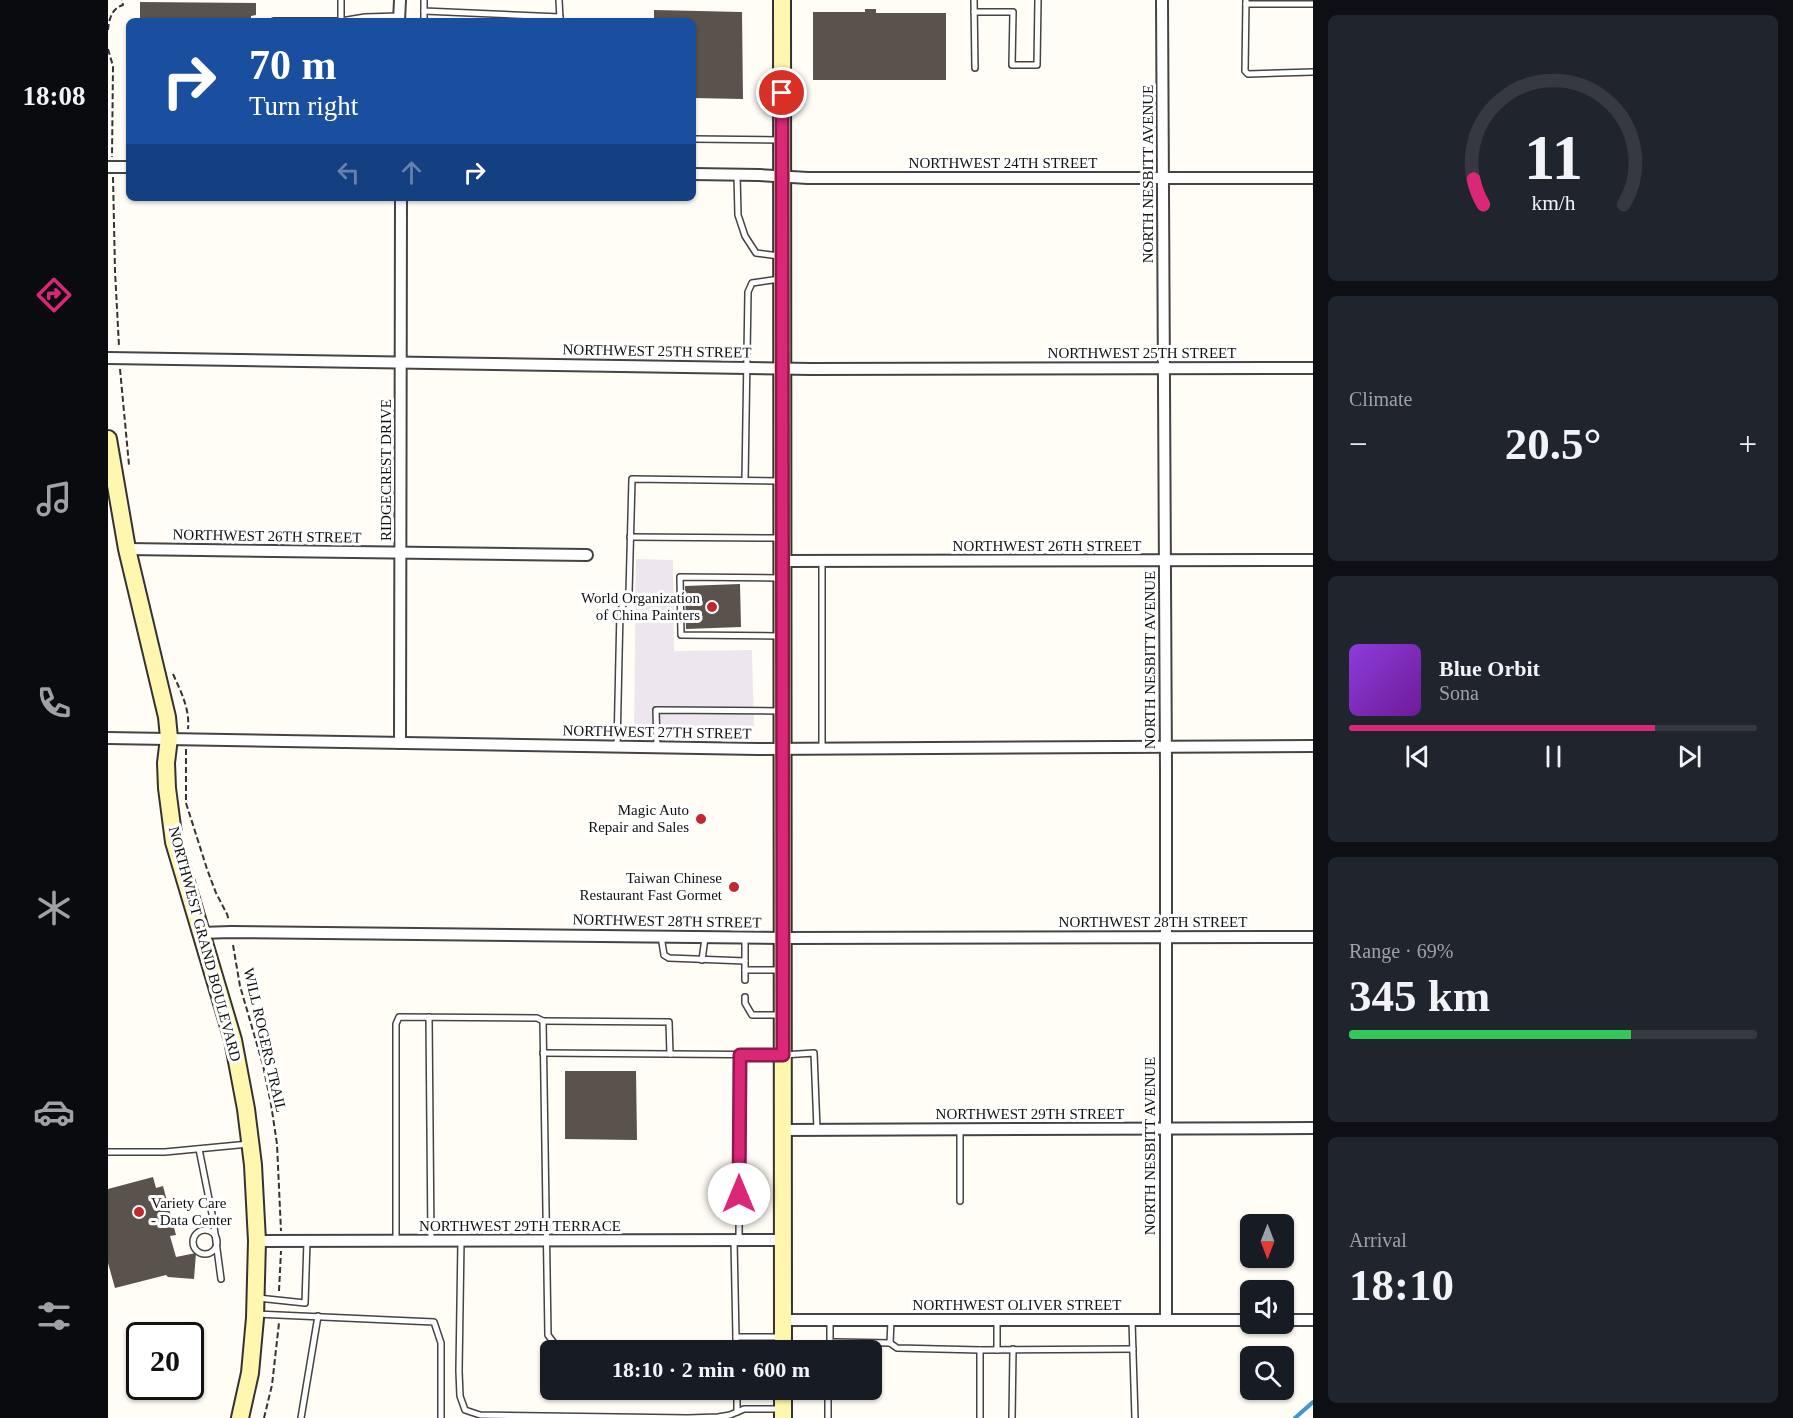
<!DOCTYPE html>
<meta charset="utf-8">
<style>
body{margin:0;font-family:Georgia,serif;background:#20242c;color:#f1f3f6;height:100vh;display:flex;flex-direction:column;font-size:22px;white-space:nowrap}
*{box-sizing:border-box;margin:0}
p{font-size:20px;color:#9ea1a6}
.icon{flex:none;width:33px;height:33px;fill:none;stroke:currentColor;stroke-width:2;stroke-linecap:round;stroke-linejoin:round}
.map{position:relative;flex:1;overflow:hidden}
.drawer{display:flex;flex-direction:column;gap:15px;padding:15px;background:#0d0f14;width:480px}
.drawer>*{flex:none}
.guide{position:absolute;left:18px;top:18px;width:570px;height:183px;border-radius:9px;box-shadow:0 2px 4px #0004;background:#1a4fa0;color:#fff;overflow:hidden}
.needle{width:39px;rotate:180deg}
.tools{position:absolute;left:1132px;top:1214px;display:grid;gap:12px}
.tools a{display:grid;place-items:center;width:54px;height:54px;border-radius:9px;background:#171b24;box-shadow:0 2px 4px #0004;font-size:30px}
.speed{position:absolute;left:18px;top:1322px;display:flex;gap:12px;font-size:30px;font-weight:700;text-align:center}
.speed>*{display:grid;place-content:center;width:78px;height:78px;border-radius:50%;background:#171b24;box-shadow:0 2px 4px #0004;line-height:1}
.speed .limit{border:3px solid #111;border-radius:9px;background:#fff;color:#111}
.pin{position:absolute;display:grid;place-items:center;width:51px;height:51px;color:#fff;margin:-26px;border:3px solid #fff;border-radius:50%;box-shadow:0 2px 6px #0007}
.me{position:absolute;width:66px;margin:-33px;rotate:0deg;stroke-linejoin:round;filter:drop-shadow(0 0 4px #0008)}
.turn{display:flex;align-items:center;gap:21px;height:126px;padding:0 24px;font-size:27px}
.turn .icon{width:78px;height:78px;stroke-width:2.5}
.turn b{display:block;font-size:42px;line-height:51px}
.lanes{display:flex;align-items:center;height:57px;padding:0 24px;background:#0003;justify-content:center;gap:30px;direction:ltr}
.lanes .off{opacity:.35}
.big{font-size:45px;font-weight:800;line-height:1.1}
.drawer .widget{flex:1;display:flex;flex-direction:column;justify-content:center;gap:9px;min-width:0;padding:0 21px;border-radius:9px;background:#20242c}
.drawer .dial{align-items:center;gap:0}
.dial svg{height:156px;overflow:visible;fill:none;stroke:#363941;stroke-width:7;stroke-linecap:round;text-anchor:middle}
.dial text{fill:#f1f3f6;stroke:none}
.song{display:flex;align-items:center;gap:18px}
.cover{width:72px;height:72px;border-radius:9px;background:linear-gradient(135deg,hsl(270 70% 55%),hsl(280 70% 35%))}
.played{height:6px;border-radius:3px;background:linear-gradient(90deg,#db2777 75%,#363941 75%)}
.keys{display:flex;justify-content:space-around;direction:ltr}
.heat{display:flex;justify-content:space-between;align-items:center;font-size:33px;direction:ltr}
.charge{height:9px;border-radius:4px;background:linear-gradient(90deg,#34c759 69%,#363941 0)}
.trip{position:absolute;left:432px;top:1340px;width:342px;height:60px;border-radius:9px;background:#171b24;box-shadow:0 2px 4px #0004;font-weight:800;line-height:60px;text-align:center}
main{display:flex;flex:1;min-height:0}
.tabs{display:flex;flex-direction:column;width:108px;justify-content:space-around;align-items:center;background:#090b0e;color:#9ea1a6}
.tabs .icon{width:42px;height:42px}
.tabs .current{color:#db2777}
.tabs b{font-size:27px;color:#f1f3f6}
.map>svg:first-child{display:block}
.industrial{fill:#eee6ef}
.lines{fill:none;stroke-linecap:round;stroke-linejoin:round}
.stream{stroke:#3f96cf;stroke-width:4}
.building{fill:#5a524d}
.lane-casing{stroke:#444;stroke-width:8}
.street-casing{stroke:#444;stroke-width:14}
.secondary-casing{stroke:#333;stroke-width:20}
.path{stroke:#333;stroke-width:2;stroke-dasharray:6 3;stroke-linecap:butt}
.lane{stroke:#fff;stroke-width:5}
.street{stroke:#fff;stroke-width:10}
.secondary{stroke:#fff6b0;stroke-width:16}
.route-casing{stroke:#8e194d;stroke-width:15}
.route{stroke:#db2777;stroke-width:10}
.poi-dot{fill:#c4262e;stroke:#fff;stroke-width:2}
.labels{text-anchor:middle;dominant-baseline:central;stroke-width:6;stroke-linejoin:round;paint-order:stroke}
.street-label{font-size:15px;fill:#111;stroke:#fff}
.poi-label{font-size:15px;fill:#111;stroke:#fff;text-anchor:end}
</style>
<main>
<nav class="tabs">
<b>18:08</b>
<svg class="icon current" aria-label="directions" viewBox="0 0 24 24"><path d="M12 3l9 9-9 9-9-9zM9 14v-3h6M13 9l2 2-2 2"/></svg>
<svg class="icon" aria-label="music" viewBox="0 0 24 24"><path d="M9 18V5l10-2v13"/><circle cx="6" cy="18" r="3"/><circle cx="16" cy="16" r="3"/></svg>
<svg class="icon" aria-label="phone" viewBox="0 0 24 24"><path d="M5 4h4l2 5-3 2q2 4 5 5l2-3 5 2v4C11 20 4 13 5 4z"/></svg>
<svg class="icon" aria-label="climate" viewBox="0 0 24 24"><path d="M12 3v18M4 7l16 10M4 17L20 7"/></svg>
<svg class="icon" aria-label="car" viewBox="0 0 24 24"><path d="M5 17H2v-5l4-1 3-4h7l3 4 3 1v5h-3M9 17h6M6 11h13"/><circle cx="7" cy="17" r="2"/><circle cx="17" cy="17" r="2"/></svg>
<svg class="icon" aria-label="filters" viewBox="0 0 24 24"><path d="M4 7h16M4 17h16"/><circle cx="9" cy="7" r="2"/><circle cx="15" cy="17" r="2"/></svg>
</nav>
<div class="map">
<svg width="1205" height="1418" viewBox="0 0 1205 1418">
<rect width="100%" height="100%" fill="#fffdf5"/>
<!-- industrial -->
<path class="industrial" d="M528,559L565,560L566,651L644,650L646,730L526,728Z"/>
<g class="lines">
<!-- stream -->
<path class="stream" d="M1187,1418L1205,1402"/>
</g>
<!-- building -->
<g class="building">
<path d="M32,2L148,3V15L143,16V21H37V18H32Z"/>
<path d="M757,9H768V13H838V80H705V12H757Z"/>
<path d="M546,10L634,12L635,99L585,98V21H546Z"/>
<path d="M632,584L633,627L578,629L577,586Z"/>
<path d="M457,1071H528L529,1140L457,1139Z"/>
<path d="M45,1177L48,1188L55,1186L68,1235L62,1236L68,1257L88,1253L86,1279L60,1277L58,1275L7,1288L0,1263V1189Z"/>
</g>
<g class="lines">
<defs>
<g id="lane">
<path d="M316,0V11L452,17"/>
<path d="M451,0L452,19"/>
<path d="M866,0L867,68"/>
<path d="M1138,0L1137,71L1140,74L1205,72"/>
<path d="M1138,4H1205"/>
<path d="M866,12H905L904,65H929L930,0"/>
<path d="M166,21H233L257,17L291,16"/>
<path d="M233,21V0"/>
<path d="M316,21V11"/>
<path d="M585,139L672,140"/>
<path d="M629,175L630,215L637,236L648,253L671,256"/>
<path d="M637,480L640,292L644,283L672,279"/>
<path d="M522,537L672,538"/>
<path d="M714,561V747"/>
<path d="M672,578L572,577L573,635L672,636"/>
<path d="M509,746L512,611L521,593L524,479L672,481"/>
<path d="M549,747L548,710L672,711"/>
<path d="M553,936L556,955L561,958L637,961V937"/>
<path d="M594,960L597,938"/>
<path d="M637,961V980"/>
<path d="M637,970H671"/>
<path d="M637,997V1003L644,1015H673"/>
<path d="M321,1017L323,1241"/>
<path d="M435,1021L561,1022L562,1054"/>
<path d="M435,1053L675,1055L706,1053L709,1129"/>
<path d="M852,1129V1201"/>
<path d="M91,1149L105,1219L113,1279"/>
<path d="M0,1152H57L141,1144"/>
<circle cx="97" cy="1242" r="12"/>
<path d="M288,1241V1024L291,1017L429,1018L435,1021L440,1335L446,1343L462,1348L628,1349V1337"/>
<path d="M353,1241L351,1371L352,1396L357,1410L372,1415L580,1418L610,1417L622,1415L636,1409H673"/>
<path d="M626,1241L628,1337H673"/>
<path d="M631,1241L632,1055"/>
<path d="M150,1298L197,1303L199,1241"/>
<path d="M148,1314L326,1322L333,1343V1418"/>
<path d="M722,1320V1342"/>
<path d="M889,1320V1350"/>
<path d="M1024,1321L1027,1418"/>
<path d="M782,1343L783,1321"/>
<path d="M719,1350V1345L726,1342L782,1343L789,1348L872,1350L1025,1349"/>
<path d="M872,1350V1418"/>
<path d="M629,1389V1412"/>
<path d="M720,1389V1418"/>
<path d="M193,1418L210,1316"/>
<path d="M904,1418L905,1349"/>
</g>
<g id="street">
<path d="M1054,0L1058,771V1320"/>
<path d="M291,21L292,0"/>
<path d="M0,167H21"/>
<path d="M585,174L651,175L700,178H1205"/>
<path d="M0,358L703,369L1205,368"/>
<path d="M19,549L479,555"/>
<path d="M674,561L1205,560"/>
<path d="M0,738L650,749L1205,746"/>
<path d="M292,743L293,198"/>
<path d="M92,933L123,932L675,938L1205,937"/>
<path d="M675,1130L1205,1128"/>
<path d="M149,1241L675,1240"/>
<path d="M675,1320H1143"/>
<path d="M1176,1320H1205"/>
</g>
<g id="secondary">
<path d="M674,0L675,1350"/>
<path d="M0,439L19,549L59,717L61,738L58,763L59,788L66,842L125,1040L138,1109L145,1165L149,1241L147,1318L142,1373L132,1418"/>
<path d="M675,1389V1418"/>
</g>
</defs>
<!-- lane casing -->
<use href="#lane" class="lane-casing"/>
<!-- street casing -->
<use href="#street" class="street-casing"/>
<!-- secondary casing -->
<use href="#secondary" class="secondary-casing"/>
<!-- path -->
<g class="path">
<path d="M0,30C1,19 4,8 15,5L14,0"/>
<path d="M0,49L5,66L4,157"/>
<path d="M5,177L7,271L11,346"/>
<path d="M12,369L21,465"/>
<path d="M65,674C73,692 82,709 80,729"/>
<path d="M78,749V803L99,869L108,893L119,914L121,921"/>
<path d="M125,945L132,986L155,1065L163,1104L169,1144L173,1231"/>
<path d="M171,1291L173,1251"/>
<path d="M156,1418L164,1385L171,1323"/>
</g>
<!-- lane -->
<use href="#lane" class="lane"/>
<!-- street -->
<use href="#street" class="street"/>
<!-- secondary -->
<use href="#secondary" class="secondary"/>
</g>
<g class="lines">
<defs>
<path id="route" d="M631,1194L632,1055H675L674,93"/>
</defs>
<!-- route casing -->
<use href="#route" class="route-casing"/>
<!-- route -->
<use href="#route" class="route"/>
</g>
<!-- markers -->
<g class="poi-dot">
<circle cx="604" cy="607" r="6"/>
<circle cx="593" cy="819" r="6"/>
<circle cx="626" cy="887" r="6"/>
<circle cx="31" cy="1212" r="6"/>
</g>
<g class="labels">
<!-- street labels -->
<g class="street-label">
<text x="895" y="163">NORTHWEST 24TH STREET</text>
<text transform="translate(1040 174) rotate(-90)">NORTH NESBITT AVENUE</text>
<text transform="translate(549 351) rotate(1)">NORTHWEST 25TH STREET</text>
<text x="1034" y="353">NORTHWEST 25TH STREET</text>
<text transform="translate(278 470) rotate(-90)">RIDGECREST DRIVE</text>
<text transform="translate(159 536) rotate(1)">NORTHWEST 26TH STREET</text>
<text x="939" y="546">NORTHWEST 26TH STREET</text>
<text transform="translate(1042 660) rotate(-90)">NORTH NESBITT AVENUE</text>
<text transform="translate(549 732) rotate(1)">NORTHWEST 27TH STREET</text>
<text transform="translate(559 921) rotate(1)">NORTHWEST 28TH STREET</text>
<text x="1045" y="922">NORTHWEST 28TH STREET</text>
<text transform="translate(97 944) rotate(75)">NORTHWEST GRAND BOULEVARD</text>
<text transform="translate(157 1040) rotate(77)">WILL ROGERS TRAIL</text>
<text x="922" y="1114">NORTHWEST 29TH STREET</text>
<text transform="translate(1042 1146) rotate(-90)">NORTH NESBITT AVENUE</text>
<text x="412" y="1226">NORTHWEST 29TH TERRACE</text>
<text x="909" y="1305">NORTHWEST OLIVER STREET</text>
</g>
<!-- poi labels -->
<g class="poi-label">
<text x="592" y="598">World Organization<tspan x="592" dy="17">of China Painters</tspan></text>
<text x="581" y="810">Magic Auto<tspan x="581" dy="17">Repair and Sales</tspan></text>
<text x="614" y="878">Taiwan Chinese<tspan x="614" dy="17">Restaurant Fast Gormet</tspan></text>
<text x="43" y="1203" text-anchor="start">Variety Care<tspan x="43" dy="17">- Data Center</tspan></text>
</g>
</g>
</svg>
<div class="tools">
<a><svg class="needle" viewBox="-14 -14 28 28"><path d="M0-13l5 13h-10z" fill="#e53935"/><path d="M0 13l5-13h-10z" fill="#9ea1a6"/></svg></a>
<a><svg class="icon" aria-label="sound" viewBox="0 0 24 24"><path d="M4 9h4l5-4v14l-5-4H4zM17 9q2 3 0 6"/></svg></a>
<a><svg class="icon" aria-label="search" viewBox="0 0 24 24"><circle cx="10" cy="10" r="6"/><path d="M15 15l6 6"/></svg></a>
</div>
<div class="speed"><div class="limit">20</div></div>
<div class="pin" style="left:674px;top:93px;background:#d93025"><svg class="icon" aria-label="arrive" viewBox="0 0 24 24"><path d="M6 21V4h12l-3 4 3 4H6"/></svg></div>
<svg class="me" style="left:631px;top:1194px" viewBox="-20 -20 40 40"><circle r="19" fill="#fff"/><path d="M0-13L10 11 0 6-10 11z" fill="#db2777"/></svg>
<div class="trip">18:10 · 2 min · 600 m</div>
<div class="guide">
<div class="turn"><svg class="icon" aria-label="right" viewBox="0 0 24 24"><path d="M7 20v-9h11M14 6l5 5-5 5"/></svg><div><b>70 m</b>Turn right</div></div>
<div class="lanes"><svg class="icon off" aria-label="left" viewBox="0 0 24 24"><path d="M17 20v-9H6M10 6l-5 5 5 5"/></svg><svg class="icon off" aria-label="ahead" viewBox="0 0 24 24"><path d="M12 20V5M6 11l6-6 6 6"/></svg><svg class="icon" aria-label="right" viewBox="0 0 24 24"><path d="M7 20v-9h11M14 6l5 5-5 5"/></svg></div>
</div>
</div>
<section class="drawer">
<div class="widget dial"><svg viewBox="0 0 100 80">
<path d="M14 69A42 42 0 1 1 86 69"/>
<path d="M14 69A42 42 0 0 1 9 56" stroke="#db2777"/>
<text x="50" y="56" font-size="32" font-weight="700">11</text>
<text x="50" y="72" font-size="11">km/h</text>
</svg></div>
<div class="widget"><p>Climate</p>
<div class="heat"><a>−</a><b class="big">20.5°</b><a>+</a></div>
</div>
<div class="widget">
<div class="song"><i class="cover"></i><div><b>Blue Orbit</b><p>Sona</p></div></div>
<div class="played"></div>
<div class="keys"><svg class="icon" aria-label="previous" viewBox="0 0 24 24"><path d="M18 5L8 12l10 7zM5 5v14"/></svg><svg class="icon" aria-label="pause" viewBox="0 0 24 24"><path d="M8 5v14M16 5v14"/></svg><svg class="icon" aria-label="next" viewBox="0 0 24 24"><path d="M6 5l10 7-10 7zM19 5v14"/></svg></div>
</div>
<div class="widget"><p>Range · 69%</p><b class="big">345 km</b><div class="charge"></div></div>
<div class="widget"><p>Arrival</p><b class="big">18:10</b></div>
</section>
</main>
